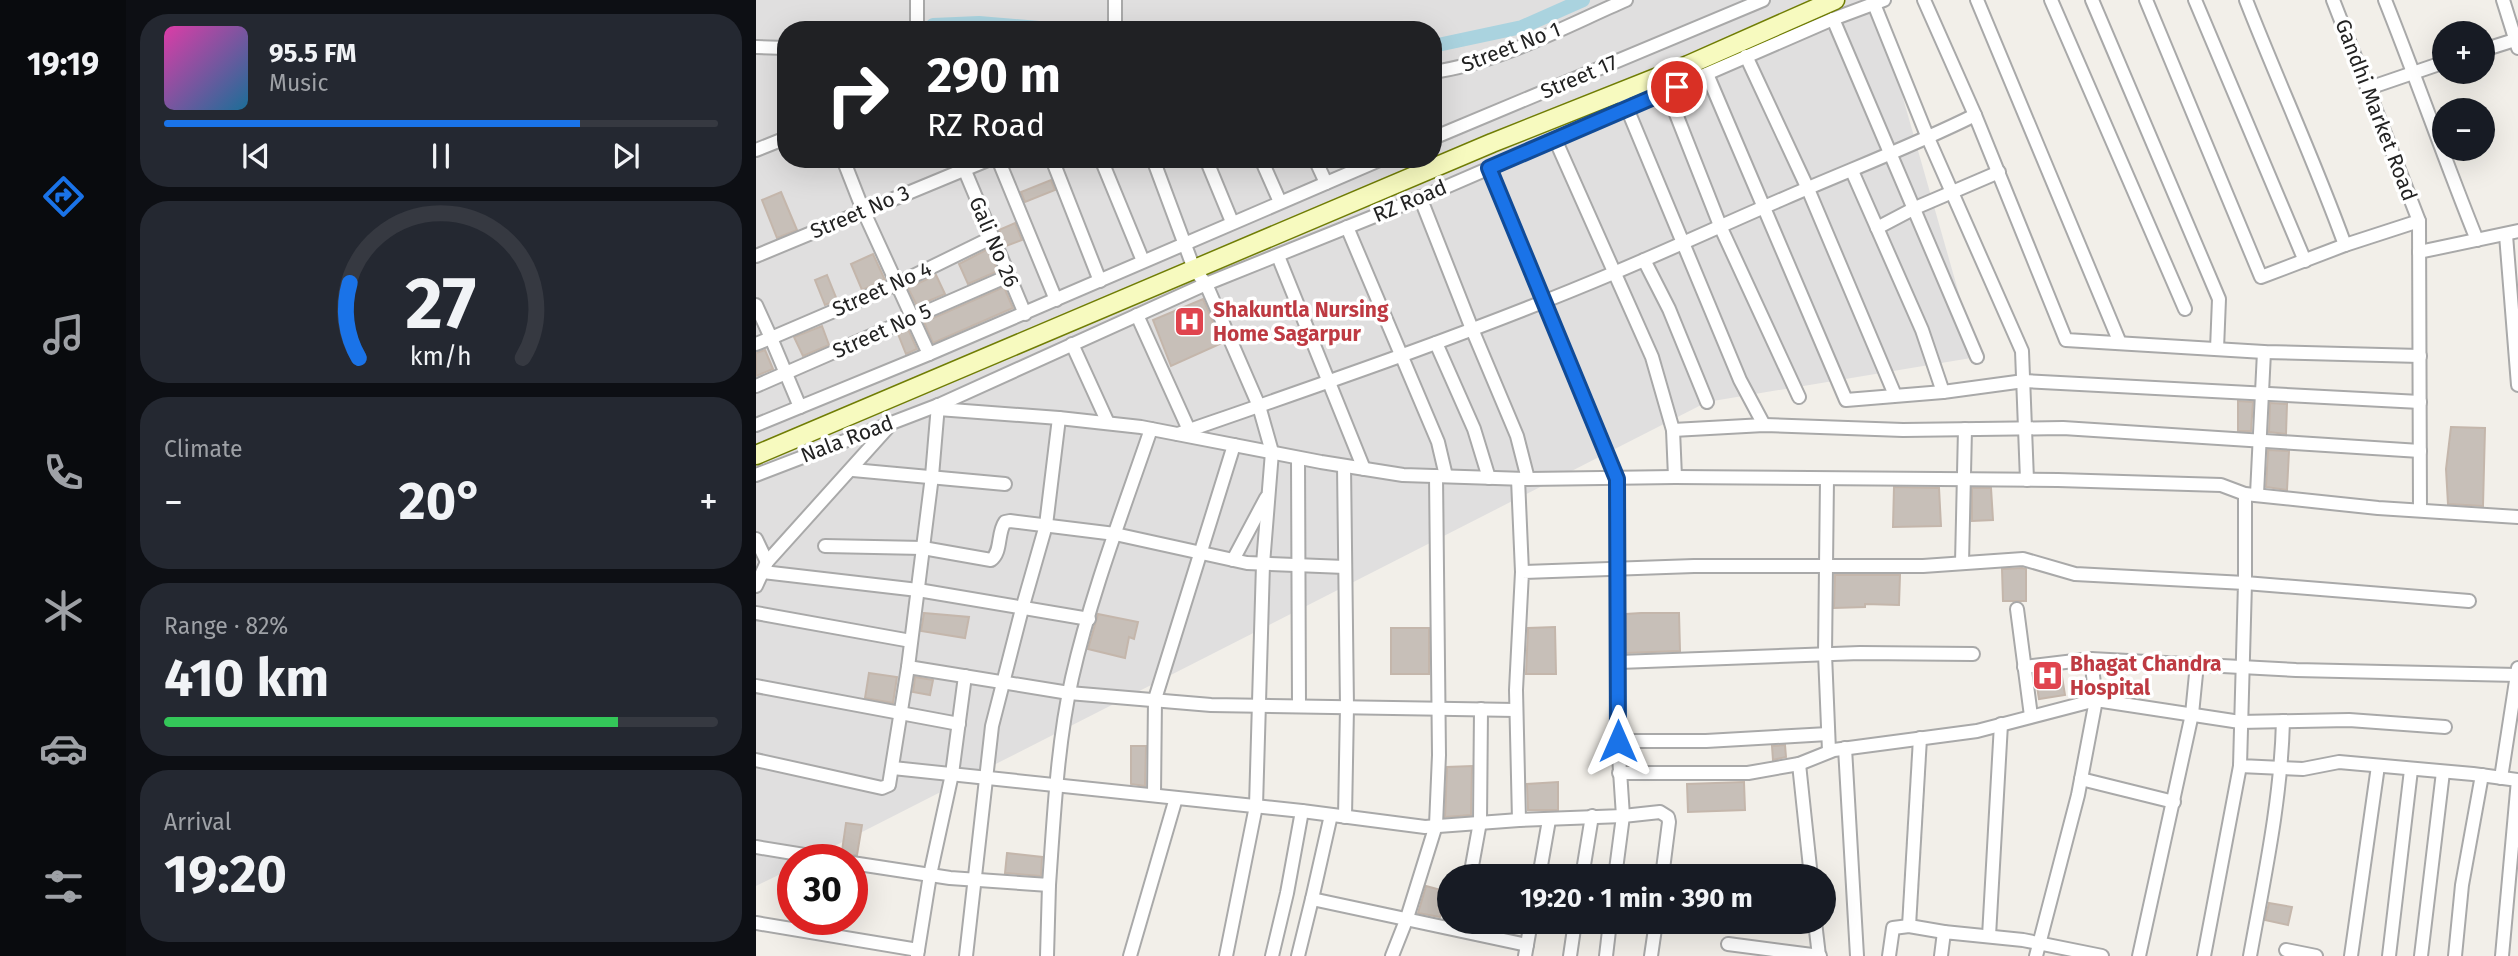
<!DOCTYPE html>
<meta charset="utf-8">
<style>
body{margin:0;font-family:"Fira Sans",sans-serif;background:#242831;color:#f1f3f6;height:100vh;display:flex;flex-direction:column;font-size:26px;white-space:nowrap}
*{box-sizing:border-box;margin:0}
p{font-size:23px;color:#9ea1a6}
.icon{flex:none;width:38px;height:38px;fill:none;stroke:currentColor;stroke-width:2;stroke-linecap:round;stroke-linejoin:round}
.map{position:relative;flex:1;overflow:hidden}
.side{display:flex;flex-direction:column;gap:14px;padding:14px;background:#0d0f14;width:630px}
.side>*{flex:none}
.hud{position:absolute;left:21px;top:21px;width:665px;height:147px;border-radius:28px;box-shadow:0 7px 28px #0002;background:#202124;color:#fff;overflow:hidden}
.tools{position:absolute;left:1676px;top:21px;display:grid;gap:14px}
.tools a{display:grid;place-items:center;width:63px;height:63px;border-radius:50%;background:#171b24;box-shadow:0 7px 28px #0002;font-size:35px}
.speed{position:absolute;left:21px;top:844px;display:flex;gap:14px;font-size:35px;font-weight:700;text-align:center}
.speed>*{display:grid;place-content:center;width:91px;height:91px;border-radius:50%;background:#171b24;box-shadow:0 7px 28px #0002;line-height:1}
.speed .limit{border:10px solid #d22;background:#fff;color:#111}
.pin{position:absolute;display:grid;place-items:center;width:60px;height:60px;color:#fff;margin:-30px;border:4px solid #fff;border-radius:50%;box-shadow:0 2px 7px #0007}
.me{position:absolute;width:77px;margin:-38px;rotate:0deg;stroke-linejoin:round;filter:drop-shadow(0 0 5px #0008)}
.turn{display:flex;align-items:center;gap:24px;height:147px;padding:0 35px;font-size:32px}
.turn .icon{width:91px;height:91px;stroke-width:2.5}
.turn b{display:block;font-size:49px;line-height:60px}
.big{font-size:52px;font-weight:700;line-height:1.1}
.side .card{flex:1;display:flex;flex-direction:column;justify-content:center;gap:10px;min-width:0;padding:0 24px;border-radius:28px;background:#242831}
.side .dial{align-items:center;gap:0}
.dial svg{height:182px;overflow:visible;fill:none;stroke:#363941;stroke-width:7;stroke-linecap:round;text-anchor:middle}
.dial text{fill:#f1f3f6;stroke:none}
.song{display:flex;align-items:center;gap:21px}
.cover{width:84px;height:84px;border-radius:10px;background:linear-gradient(135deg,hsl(320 70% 55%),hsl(200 70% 35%))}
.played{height:7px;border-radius:4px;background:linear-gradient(90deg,#1a73e8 75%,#363941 75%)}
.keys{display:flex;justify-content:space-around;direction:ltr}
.heat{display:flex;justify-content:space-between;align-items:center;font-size:38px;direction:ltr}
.charge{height:10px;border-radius:5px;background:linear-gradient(90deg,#34c759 82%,#363941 0)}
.trip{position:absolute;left:681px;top:864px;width:399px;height:70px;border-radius:35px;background:#171b24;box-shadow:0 7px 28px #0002;font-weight:700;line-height:70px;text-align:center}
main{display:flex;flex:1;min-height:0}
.tab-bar{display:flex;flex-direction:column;width:126px;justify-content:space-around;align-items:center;background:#090b0e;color:#9ea1a6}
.tab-bar .icon{width:49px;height:49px}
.tab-bar .current{color:#1a73e8}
.tab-bar b{font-size:32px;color:#f1f3f6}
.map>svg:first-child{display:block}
.residential{fill:#e0dfdf;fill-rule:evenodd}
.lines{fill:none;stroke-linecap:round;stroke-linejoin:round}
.canal{stroke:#aad3df;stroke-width:14}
.building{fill:#c7bfb8;stroke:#c4b6ab;stroke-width:2}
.street-casing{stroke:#a9a9a9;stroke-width:16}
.secondary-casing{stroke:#707d05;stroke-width:21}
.street{stroke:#fff;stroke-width:12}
.secondary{stroke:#f7fabf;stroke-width:18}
.route-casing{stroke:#114b97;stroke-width:18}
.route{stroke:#1a73e8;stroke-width:12}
.labels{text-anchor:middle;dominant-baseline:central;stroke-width:7;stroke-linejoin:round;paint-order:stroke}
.street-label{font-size:21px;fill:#222;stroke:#fff}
.health-label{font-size:21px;font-weight:bold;fill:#be3a42;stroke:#fff;text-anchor:start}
</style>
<main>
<nav class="tab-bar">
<b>19:19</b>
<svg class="icon current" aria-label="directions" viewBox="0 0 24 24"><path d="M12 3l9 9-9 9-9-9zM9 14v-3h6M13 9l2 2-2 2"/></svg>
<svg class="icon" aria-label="music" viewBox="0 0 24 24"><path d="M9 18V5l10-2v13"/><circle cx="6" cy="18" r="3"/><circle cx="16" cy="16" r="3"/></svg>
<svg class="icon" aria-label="phone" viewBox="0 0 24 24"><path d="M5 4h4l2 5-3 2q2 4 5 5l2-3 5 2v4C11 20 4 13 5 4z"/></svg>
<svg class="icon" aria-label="climate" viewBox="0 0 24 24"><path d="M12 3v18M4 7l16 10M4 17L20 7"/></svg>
<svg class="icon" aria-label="car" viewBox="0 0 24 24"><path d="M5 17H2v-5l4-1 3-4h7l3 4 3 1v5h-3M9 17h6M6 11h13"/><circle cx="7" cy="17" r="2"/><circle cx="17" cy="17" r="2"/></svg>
<svg class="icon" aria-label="filters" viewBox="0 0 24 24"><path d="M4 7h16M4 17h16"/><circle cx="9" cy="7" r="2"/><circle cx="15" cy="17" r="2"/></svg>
</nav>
<section class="side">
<div class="card">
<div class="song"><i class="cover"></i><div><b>95.5 FM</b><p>Music</p></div></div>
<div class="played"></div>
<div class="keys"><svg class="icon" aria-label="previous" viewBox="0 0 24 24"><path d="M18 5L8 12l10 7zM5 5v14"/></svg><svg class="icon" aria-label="pause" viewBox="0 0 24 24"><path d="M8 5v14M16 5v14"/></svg><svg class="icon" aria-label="next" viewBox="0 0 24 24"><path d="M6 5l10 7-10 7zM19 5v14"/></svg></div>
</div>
<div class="card dial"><svg viewBox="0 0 100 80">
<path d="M14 69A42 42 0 1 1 86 69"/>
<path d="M14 69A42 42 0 0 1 10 36" stroke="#1a73e8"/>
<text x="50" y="56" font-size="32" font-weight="700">27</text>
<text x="50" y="72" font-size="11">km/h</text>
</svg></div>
<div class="card"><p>Climate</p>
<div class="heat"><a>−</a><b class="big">20°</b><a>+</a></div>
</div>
<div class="card"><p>Range · 82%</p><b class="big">410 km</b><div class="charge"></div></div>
<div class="card"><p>Arrival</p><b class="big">19:20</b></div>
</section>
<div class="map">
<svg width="1762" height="956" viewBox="0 0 1762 956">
<rect width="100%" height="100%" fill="#f2efe9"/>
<!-- residential -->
<path class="residential" d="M0,0H1119L1221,357L951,402L53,859H37V868L0,886ZM30,30H677V159H30Z"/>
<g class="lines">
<!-- canal -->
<g class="canal">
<path d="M177,25L223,23L306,30"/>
<path d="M677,46L766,27L827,0"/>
</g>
</g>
<!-- building -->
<g class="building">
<path d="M295,180L299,190L269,202L265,192Z"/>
<path d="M25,192L41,230L21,238L6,200Z"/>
<path d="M259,223L266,240L250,246L243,230Z"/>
<path d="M232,249L242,271L212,284L203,264Z"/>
<path d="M117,254L129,280L106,290L95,264Z"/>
<path d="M71,275L81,300L69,305L59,280Z"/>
<path d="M180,275L189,294L161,306L152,288Z"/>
<path d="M248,287L257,308L177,343L168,322Z"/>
<path d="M447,299L466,343L415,366L397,320Z"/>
<path d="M66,326L73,345L47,356L38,337Z"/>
<path d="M152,329L161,349L150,354L142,334Z"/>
<path d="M9,350L17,369L0,376V353Z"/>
<path d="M1482,401L1497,402L1495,431H1482Z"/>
<path d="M1514,403L1531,404L1530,434L1513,432Z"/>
<path d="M1695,427L1729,428L1727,506L1692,504L1690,469Z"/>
<path d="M1512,450L1533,451L1531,490L1510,487Z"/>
<path d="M1138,487L1183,488L1185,526L1137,527Z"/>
<path d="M1216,488H1235L1237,520L1216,521Z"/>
<path d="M1266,568L1270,569V601H1247L1246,569Z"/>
<path d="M1079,575H1144L1143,605L1109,604V607L1078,608Z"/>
<path d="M168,613L213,617L209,638L165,631Z"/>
<path d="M885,613H923L924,651L870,653V614Z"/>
<path d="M342,614L382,622L378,639L373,637L369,658L332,649Z"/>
<path d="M799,627L800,674H770L772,628Z"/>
<rect x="635" y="628" width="38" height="46"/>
<path d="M1305,671L1309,695L1283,699L1279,674Z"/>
<path d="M113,673L141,677L137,703L109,698Z"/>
<path d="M159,677L177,680L174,695L157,692Z"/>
<path d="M1029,745L1030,757L1017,760L1016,746Z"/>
<path d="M375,746H390L389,786L375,784Z"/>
<path d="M716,766L715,815L689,817L691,767Z"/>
<path d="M802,782V810H772L771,784Z"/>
<path d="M988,782L989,810L932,812L931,784Z"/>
<path d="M90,823L106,825L101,855H93L89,858H85Z"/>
<path d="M251,853L286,857L285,876L249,873Z"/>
<path d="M670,886L692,892L684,917L662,913Z"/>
<path d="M1513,903L1536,907L1532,925L1509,920Z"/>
</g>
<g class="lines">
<defs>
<g id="street">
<path d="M359,0V30"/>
<path d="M1168,0L1219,115"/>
<path d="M1221,0L1364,343"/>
<path d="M1295,0L1429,309"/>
<path d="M1336,0L1463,299L1461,349"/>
<path d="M1390,0L1505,277L1589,245"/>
<path d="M1439,0L1549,261"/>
<path d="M1490,0C1522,82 1559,162 1589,245L1663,221"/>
<path d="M1577,0L1663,221L1664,510"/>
<path d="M1629,0C1661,80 1689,161 1721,240"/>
<path d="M1747,0L1762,48"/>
<path d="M1118,4L1172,138L1266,351L1271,480"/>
<path d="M1077,19L1221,357"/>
<path d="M161,30V0"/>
<path d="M0,47L30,48"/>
<path d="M1727,50L1762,39"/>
<path d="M990,56L1052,189L1139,395"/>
<path d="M677,72C742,63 810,26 870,0"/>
<path d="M951,74L1090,400L1187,392L1268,381L1664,402"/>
<path d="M1613,88L1689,62"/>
<path d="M911,91L965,228L1043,397"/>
<path d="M868,101L984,380L1008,425"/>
<path d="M677,138L1007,0"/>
<path d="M799,139L896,357L917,430L919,477"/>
<path d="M0,150L30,138"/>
<path d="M87,159L107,210L173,354"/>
<path d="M204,159L269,314"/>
<path d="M242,159L300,300"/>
<path d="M296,159L344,281"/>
<path d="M345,159L387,261"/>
<path d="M397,159L438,269L450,284L503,406L516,452L507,564L500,806L470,956"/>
<path d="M450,159L476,222"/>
<path d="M505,159L524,202"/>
<path d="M559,159L570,183"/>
<path d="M1096,171L1166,330L1187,392"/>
<path d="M664,197L716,329L761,436L772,479"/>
<path d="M591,227L682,442L690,476"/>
<path d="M1121,228L1159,208L1243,172"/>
<path d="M1750,235L1762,385"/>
<path d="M1663,252L1762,231"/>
<path d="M0,256L234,159"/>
<path d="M522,256L608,469"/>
<path d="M888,260L913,309L951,402"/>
<path d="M0,305L15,338L141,284L235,238"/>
<path d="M381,315L433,430"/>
<path d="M680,343L718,429L733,478"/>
<path d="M0,344L15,338L44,407"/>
<path d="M316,344L352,423"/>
<path d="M0,386L252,276"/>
<path d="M182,409L303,418L385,427L565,462L647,475L772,479L919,477L1302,480L1465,485L1489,494L1622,508L1762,517"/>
<path d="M0,425L173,354L626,159"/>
<path d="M917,430L1008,425L1147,430L1307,428L1664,451"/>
<path d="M422,434C569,383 716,333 860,272C917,248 973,222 1029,198C1093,170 1157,146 1219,115L1310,340L1508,352L1664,356"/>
<path d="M542,458L543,706"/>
<path d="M588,466L591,707L589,817"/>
<path d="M97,470L249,484"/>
<path d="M0,475L185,404L450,284L676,193L1077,19L1128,0"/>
<path d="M762,479L766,572"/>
<path d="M1071,479L1069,654L1073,751"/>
<path d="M1489,494V583L1713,601"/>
<path d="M1501,494L1508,352"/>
<path d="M0,539L11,562"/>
<path d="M69,546L167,548L235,560C246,552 241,533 249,522L254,521L359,534L491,563L589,567"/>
<path d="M477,560L510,498"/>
<path d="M1206,563L1209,429"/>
<path d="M7,572L162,590L333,619"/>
<path d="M0,586L11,562L136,423"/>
<path d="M1261,609L1275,716"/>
<path d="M0,613L155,641"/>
<path d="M863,662L1104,653L1217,654"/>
<path d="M152,667L313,693L455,705L760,710"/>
<path d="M1268,667L1335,659L1540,670L1761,675"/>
<path d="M0,686L203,724"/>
<path d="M862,741H950L1072,734"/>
<path d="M1089,748L1101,956"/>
<path d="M0,760L126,788L133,785L152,667L176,476L182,405"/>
<path d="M1043,764L1055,877"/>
<path d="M137,768L546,811L669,827L763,820L867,816L862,741L861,479L733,168"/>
<path d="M863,773H992L1043,764L1078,750L1221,731L1340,700L1484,722L1593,720L1689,727"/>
<path d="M1745,778L1762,668"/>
<path d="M1325,779L1418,802"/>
<path d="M398,795L399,699L478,445"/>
<path d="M763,820L760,690L766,572L938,566H1167L1267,559L1319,574L1489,583L1484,766L1547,769L1583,762L1717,774L1762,780"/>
<path d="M0,847L73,859"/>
<path d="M96,863L194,878L293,885C298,816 301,745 316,678C335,594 367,511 395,429"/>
<path d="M714,877L724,822L725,709"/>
<path d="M783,877L793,820"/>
<path d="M826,877L836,816"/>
<path d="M859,877L867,816L904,812L912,817L913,822L906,877"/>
<path d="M556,899L575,815"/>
<path d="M1059,922L1063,956"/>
<path d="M0,923L162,950"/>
<path d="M1153,926L1164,738"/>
<path d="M1233,936L1245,724"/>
<path d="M972,944L1064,956"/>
<path d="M1530,950L1560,956"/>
<path d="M161,956L174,875L196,774L209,676"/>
<path d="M210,956L236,726L266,609L290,525L303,418"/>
<path d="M291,956L293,885"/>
<path d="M374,956L420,798"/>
<path d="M516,956L531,893L546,811"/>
<path d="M542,956L556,899L771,945"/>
<path d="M636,956L651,918L680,825L683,755L680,476"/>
<path d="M769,956L775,922"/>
<path d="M814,956L819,922"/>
<path d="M850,956L854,922"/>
<path d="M895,956L900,922"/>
<path d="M1133,956L1137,928L1153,926L1188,932"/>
<path d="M1185,956L1188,932L1267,940L1346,956"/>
<path d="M1280,956L1322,795L1340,700L1335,659"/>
<path d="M1383,956L1436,714L1441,664"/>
<path d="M1448,956L1484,766"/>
<path d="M1494,956C1508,878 1525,801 1527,721"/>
<path d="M1595,956L1622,766"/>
<path d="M1633,956L1655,770"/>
<path d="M1665,956L1687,772"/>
<path d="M1699,956L1706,885L1726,775"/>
<path d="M1746,956L1762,780"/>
</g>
<path id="secondary" d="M0,455L736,143L932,65L1079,0"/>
</defs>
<!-- street casing -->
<use href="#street" class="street-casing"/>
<!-- secondary casing -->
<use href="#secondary" class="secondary-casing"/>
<!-- street -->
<use href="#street" class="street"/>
<!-- secondary -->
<use href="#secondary" class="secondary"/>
</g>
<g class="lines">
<defs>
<path id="route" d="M862,741L861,479L733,168L921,87"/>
</defs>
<!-- route casing -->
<use href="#route" class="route-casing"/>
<!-- route -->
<use href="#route" class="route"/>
</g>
<!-- icons -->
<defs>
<symbol id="hospital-square" viewBox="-11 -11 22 22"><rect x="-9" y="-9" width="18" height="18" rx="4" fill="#e0444e" stroke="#fff"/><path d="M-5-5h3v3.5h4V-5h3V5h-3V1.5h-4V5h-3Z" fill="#fff"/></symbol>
</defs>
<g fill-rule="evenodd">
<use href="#hospital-square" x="416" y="304" width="35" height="35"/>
<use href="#hospital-square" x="1274" y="658" width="35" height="35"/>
</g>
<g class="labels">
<!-- street labels -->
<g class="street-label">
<text transform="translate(755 47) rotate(-21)">Street No 1</text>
<text transform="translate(823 77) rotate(-23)">Street 17</text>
<text transform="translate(1620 110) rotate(69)">Gandhi Market Road</text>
<text transform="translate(654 201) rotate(-23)">RZ Road</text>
<text transform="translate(104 212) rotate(-23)">Street No 3</text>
<text transform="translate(238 242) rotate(67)">Gali No 26</text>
<text transform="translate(126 289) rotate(-24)">Street No 4</text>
<text transform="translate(126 331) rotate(-24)">Street No 5</text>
<text transform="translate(91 439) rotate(-21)">Nala Road</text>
</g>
<!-- health labels -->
<g class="health-label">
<text x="457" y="310">Shakuntla Nursing<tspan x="457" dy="24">Home Sagarpur</tspan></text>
<text x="1314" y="664">Bhagat Chandra<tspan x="1314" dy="24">Hospital</tspan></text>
</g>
</g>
</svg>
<div class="tools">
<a>+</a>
<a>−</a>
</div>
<div class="speed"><div class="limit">30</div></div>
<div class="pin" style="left:921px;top:87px;background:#d93025"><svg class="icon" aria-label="arrive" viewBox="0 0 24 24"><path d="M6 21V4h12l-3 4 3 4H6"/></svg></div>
<svg class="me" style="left:862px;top:741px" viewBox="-20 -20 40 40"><path d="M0-17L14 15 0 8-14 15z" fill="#1a73e8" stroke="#fff" stroke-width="4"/></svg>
<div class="trip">19:20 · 1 min · 390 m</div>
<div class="hud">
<div class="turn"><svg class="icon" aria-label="right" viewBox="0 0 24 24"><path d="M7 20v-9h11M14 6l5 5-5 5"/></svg><div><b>290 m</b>RZ Road</div></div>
</div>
</div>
</main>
